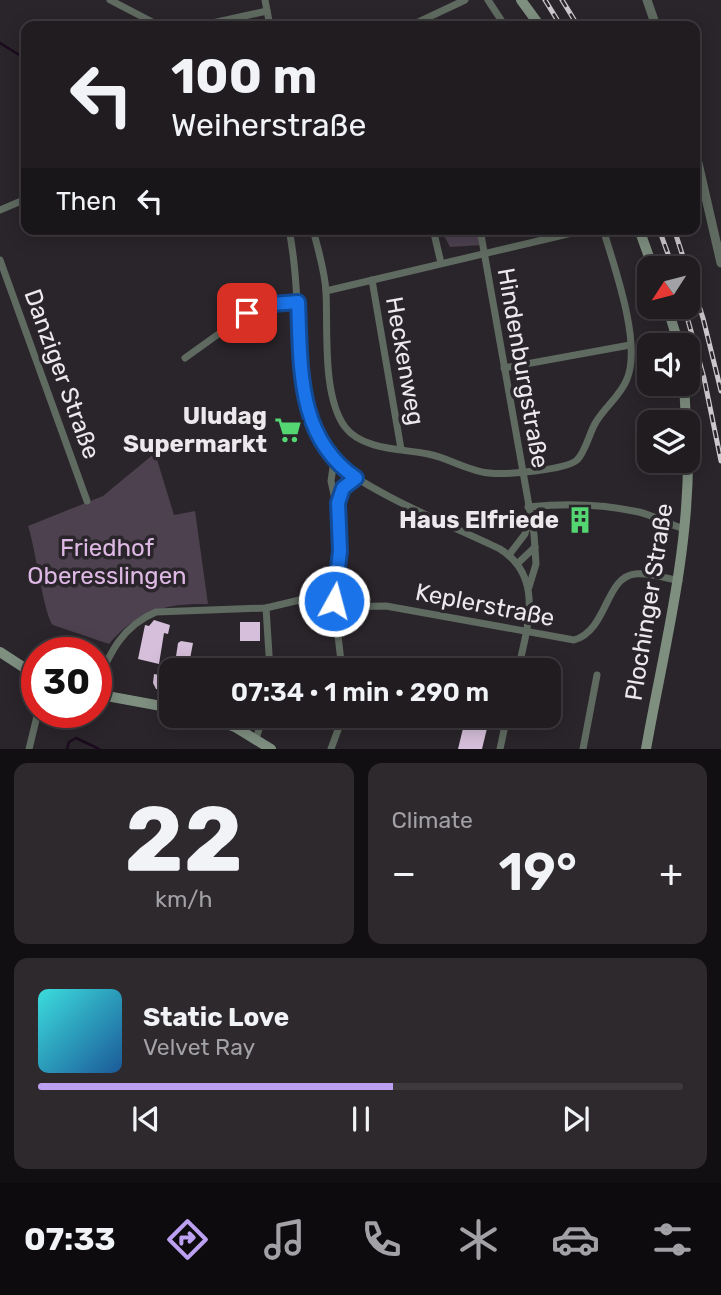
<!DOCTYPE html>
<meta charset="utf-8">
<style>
body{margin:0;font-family:Rubik,sans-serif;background:#2d292d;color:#f1f3f6;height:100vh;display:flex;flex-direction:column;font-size:26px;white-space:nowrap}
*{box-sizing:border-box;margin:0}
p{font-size:23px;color:#a2a1a5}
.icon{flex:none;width:38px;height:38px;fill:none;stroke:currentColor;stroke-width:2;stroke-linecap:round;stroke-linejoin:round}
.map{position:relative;height:749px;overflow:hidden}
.side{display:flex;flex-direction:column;gap:14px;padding:14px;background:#120f12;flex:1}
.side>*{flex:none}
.hud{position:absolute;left:21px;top:21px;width:679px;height:214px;border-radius:14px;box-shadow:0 4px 18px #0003,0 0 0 2px #3d3a3e;background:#201c20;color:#f1f3f6;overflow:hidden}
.needle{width:46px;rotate:234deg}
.fabs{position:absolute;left:637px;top:256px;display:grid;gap:14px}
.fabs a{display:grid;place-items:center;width:63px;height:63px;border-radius:14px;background:#201c20;box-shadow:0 4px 18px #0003,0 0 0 2px #3d3a3e;font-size:35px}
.speed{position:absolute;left:21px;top:637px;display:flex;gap:14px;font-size:35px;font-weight:700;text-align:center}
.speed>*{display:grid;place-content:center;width:91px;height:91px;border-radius:50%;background:#201c20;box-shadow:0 4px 18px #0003,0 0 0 2px #3d3a3e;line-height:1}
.speed .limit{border:10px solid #d22;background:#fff;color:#111}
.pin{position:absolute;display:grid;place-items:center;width:60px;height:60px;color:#fff;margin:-30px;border-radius:14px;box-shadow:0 4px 10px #0006}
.me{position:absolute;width:77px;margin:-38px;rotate:7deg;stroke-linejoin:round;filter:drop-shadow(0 0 5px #0008)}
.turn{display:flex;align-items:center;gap:24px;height:147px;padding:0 35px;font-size:32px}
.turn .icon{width:91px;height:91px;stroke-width:2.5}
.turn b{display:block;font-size:49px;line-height:60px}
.then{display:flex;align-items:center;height:66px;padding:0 35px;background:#0003;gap:14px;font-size:26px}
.big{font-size:52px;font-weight:600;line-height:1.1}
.side .card{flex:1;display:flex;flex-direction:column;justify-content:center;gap:10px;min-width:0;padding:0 24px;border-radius:14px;background:#2d292d}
.side .dial{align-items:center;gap:0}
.dial b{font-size:91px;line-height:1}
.song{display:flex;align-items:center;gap:21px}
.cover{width:84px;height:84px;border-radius:10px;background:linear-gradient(135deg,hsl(180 70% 55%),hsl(210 70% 35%))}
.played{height:7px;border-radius:4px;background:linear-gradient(90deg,#bca0f2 55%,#3d3a3e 55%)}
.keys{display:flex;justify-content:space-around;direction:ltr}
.heat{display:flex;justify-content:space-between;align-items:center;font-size:38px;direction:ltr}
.side .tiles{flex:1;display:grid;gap:14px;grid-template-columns:1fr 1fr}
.card:last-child{grid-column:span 2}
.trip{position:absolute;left:159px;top:658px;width:402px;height:70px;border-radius:14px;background:#201c20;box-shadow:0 4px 18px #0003,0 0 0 2px #3d3a3e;font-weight:600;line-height:70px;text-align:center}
.tabs{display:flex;height:112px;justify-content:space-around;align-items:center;background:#0d0b0d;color:#a2a1a5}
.tabs .icon{width:49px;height:49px}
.tabs .active{color:#bca0f2}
.tabs b{font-size:32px;color:#f1f3f6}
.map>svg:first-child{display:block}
.green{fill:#4d414f}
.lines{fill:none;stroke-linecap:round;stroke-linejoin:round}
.stream{stroke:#1c0b1f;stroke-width:2.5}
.building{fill:#d6bfda}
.minor{stroke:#5f6a60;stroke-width:7}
.tertiary{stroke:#5f6a60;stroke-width:9}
.secondary{stroke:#7e8f80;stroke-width:10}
.rail-casing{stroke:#cdc9cd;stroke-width:5}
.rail{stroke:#2a252a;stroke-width:2.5;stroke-dasharray:8;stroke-linecap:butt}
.route-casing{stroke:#114b97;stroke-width:18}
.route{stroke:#1a73e8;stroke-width:12}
.labels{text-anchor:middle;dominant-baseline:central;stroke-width:7;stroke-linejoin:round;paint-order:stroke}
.street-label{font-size:24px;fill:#ece9ed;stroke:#2a252a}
.poi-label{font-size:24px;font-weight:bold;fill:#ece9ed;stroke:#2a252a;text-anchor:end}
.park-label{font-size:24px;fill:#deb8e5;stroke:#2a252a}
</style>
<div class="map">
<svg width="721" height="749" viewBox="0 0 721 749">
<rect width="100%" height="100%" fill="#2a252a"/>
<!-- green -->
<g class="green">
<path d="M454,229H478L482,245L450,247L442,232Z"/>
<path d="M155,453L174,515L195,511L208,604C166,603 136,611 109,644L53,625C44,615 35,546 28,526L103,496Z"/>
</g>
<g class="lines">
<!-- stream -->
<g class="stream">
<path d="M0,43L26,59"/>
<path d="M67,749L69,742L76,738L99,749"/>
</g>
</g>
<!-- building -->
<g class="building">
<path d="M154,620L170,625L168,634L164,633L159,664L138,659L145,625L149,626Z"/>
<rect x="240" y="622" width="20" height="19"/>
<path d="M181,641L193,643L188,670H174L178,643Z"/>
<path d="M172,673V692L156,689L153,683L154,674L166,676Z"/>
<path d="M466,716H490L482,749H458Z"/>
</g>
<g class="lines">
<!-- minor -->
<g class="minor">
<path d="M110,0L160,26"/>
<path d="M265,0L270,26"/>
<path d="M488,0L505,26"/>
<path d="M199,26L267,11"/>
<path d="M410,26L465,0"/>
<path d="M0,210L26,199"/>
<path d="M289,229C300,286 296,343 305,400C309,420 317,442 331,458C360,489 459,529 500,549C545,577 527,629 518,670"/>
<path d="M313,229C318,250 325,271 326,292C328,329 322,396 345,427C362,450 403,449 428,454C449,458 468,471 489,473C505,475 566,470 577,460C586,451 589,433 596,422C605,407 621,395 627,379C642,343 614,266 603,229"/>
<path d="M433,229L441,263"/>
<path d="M480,229L534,534L536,564L529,587"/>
<path d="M0,260L87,501"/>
<path d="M372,280L401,449"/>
<path d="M326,291L589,229"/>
<path d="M185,358L252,310L298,302"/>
<path d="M504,368L630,345"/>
<path d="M334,461L331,481L341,527L334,601L342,670"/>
<path d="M338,503L343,487L356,478"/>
<path d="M528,507C564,503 603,504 639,512C655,516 669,525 685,529"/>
<path d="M509,555L525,534L528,522"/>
<path d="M517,564L535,547"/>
<path d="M335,607L386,606L574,640C608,630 605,577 635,574C648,572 665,578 679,581"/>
<path d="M266,608L270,670"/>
<path d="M96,685C110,653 122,626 156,612L266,608L308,598L334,601"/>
<path d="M256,739L263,716"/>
<path d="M29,749L38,712"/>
<path d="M331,749L343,716"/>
<path d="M500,749L507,716"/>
<path d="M583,749L597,675"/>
</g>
<!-- tertiary -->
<g class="tertiary">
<path d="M647,0L656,26"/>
<path d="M695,150L721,263"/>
</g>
<!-- secondary -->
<g class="secondary">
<path d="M521,0L540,26"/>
<path d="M639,229L653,268"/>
<path d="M667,306L679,345"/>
<path d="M684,383L686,422"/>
<path d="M0,652L37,676"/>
<path d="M96,694L172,708"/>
<path d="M206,716L235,727L271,749"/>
<path d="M646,749C663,653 688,558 688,460"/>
</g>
<defs>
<g id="rail">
<path d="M545,0L561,26"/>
<path d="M562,0L578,26"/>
<path d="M659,229L673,268"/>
<path d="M674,229L703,318L721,391"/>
<path d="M684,306L704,378L721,461"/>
</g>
</defs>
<!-- rail casing -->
<use href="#rail" class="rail-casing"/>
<!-- rail -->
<use href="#rail" class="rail"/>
</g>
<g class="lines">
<defs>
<path id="route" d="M247,313L273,304L298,302C301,366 296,437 356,478L343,488L338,503L340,551L334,601"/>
</defs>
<!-- route casing -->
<use href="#route" class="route-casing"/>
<!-- route -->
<use href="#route" class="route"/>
</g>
<!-- icons -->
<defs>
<symbol id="supermarket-bare" viewBox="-9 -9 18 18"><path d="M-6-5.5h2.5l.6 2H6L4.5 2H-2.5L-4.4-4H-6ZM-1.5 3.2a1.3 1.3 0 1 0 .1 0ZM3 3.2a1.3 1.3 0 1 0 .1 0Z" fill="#54d672" stroke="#2a252a" stroke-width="2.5" paint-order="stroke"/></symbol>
<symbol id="building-bare" viewBox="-9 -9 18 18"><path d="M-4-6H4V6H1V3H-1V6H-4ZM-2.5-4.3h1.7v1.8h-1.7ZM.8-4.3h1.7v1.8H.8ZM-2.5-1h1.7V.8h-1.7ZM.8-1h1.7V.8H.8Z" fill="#54d672" stroke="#2a252a" stroke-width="2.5" paint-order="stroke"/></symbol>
</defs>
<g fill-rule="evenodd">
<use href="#supermarket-bare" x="269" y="411" width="38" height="38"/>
<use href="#building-bare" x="561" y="501" width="38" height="38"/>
</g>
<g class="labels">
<!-- street labels -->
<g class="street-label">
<text transform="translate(405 361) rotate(80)">Heckenweg</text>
<text transform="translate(523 368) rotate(80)">Hindenburgstraße</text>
<text transform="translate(62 374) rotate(70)">Danziger Straße</text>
<text transform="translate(649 602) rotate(-81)">Plochinger Straße</text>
<text transform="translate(485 605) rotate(11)">Keplerstraße</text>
</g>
<!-- poi labels -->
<g class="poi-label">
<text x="267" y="416">Uludag<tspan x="267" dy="28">Supermarkt</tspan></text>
<text x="559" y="520">Haus Elfriede</text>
</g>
<!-- park labels -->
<g class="park-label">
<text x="107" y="548">Friedhof<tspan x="107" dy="28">Oberesslingen</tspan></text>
</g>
</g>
</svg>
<div class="fabs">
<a><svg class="needle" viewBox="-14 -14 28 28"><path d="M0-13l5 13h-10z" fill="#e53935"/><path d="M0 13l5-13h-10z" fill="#a2a1a5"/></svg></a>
<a><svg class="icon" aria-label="sound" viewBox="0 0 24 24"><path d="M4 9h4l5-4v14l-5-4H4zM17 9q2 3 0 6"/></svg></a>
<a><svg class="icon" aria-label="layers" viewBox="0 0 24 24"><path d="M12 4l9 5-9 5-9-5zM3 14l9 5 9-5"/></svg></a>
</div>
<div class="speed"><div class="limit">30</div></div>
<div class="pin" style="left:247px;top:313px;background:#d93025"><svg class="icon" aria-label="arrive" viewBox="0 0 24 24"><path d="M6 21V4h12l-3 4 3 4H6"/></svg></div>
<svg class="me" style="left:334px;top:601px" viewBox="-20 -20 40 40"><circle r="17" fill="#1a73e8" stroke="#fff" stroke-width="3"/><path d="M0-11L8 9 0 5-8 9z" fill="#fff"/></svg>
<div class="trip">07:34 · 1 min · 290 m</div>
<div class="hud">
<div class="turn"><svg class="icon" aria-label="left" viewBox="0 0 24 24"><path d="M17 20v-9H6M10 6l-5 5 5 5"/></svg><div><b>100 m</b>Weiherstraße</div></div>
<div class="then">Then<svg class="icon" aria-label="left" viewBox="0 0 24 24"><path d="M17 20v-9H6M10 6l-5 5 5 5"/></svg></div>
</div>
</div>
<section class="side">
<div class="tiles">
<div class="card dial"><b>22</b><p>km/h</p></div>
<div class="card"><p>Climate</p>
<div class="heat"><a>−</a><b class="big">19°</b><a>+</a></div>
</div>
<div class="card">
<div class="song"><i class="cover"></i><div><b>Static Love</b><p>Velvet Ray</p></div></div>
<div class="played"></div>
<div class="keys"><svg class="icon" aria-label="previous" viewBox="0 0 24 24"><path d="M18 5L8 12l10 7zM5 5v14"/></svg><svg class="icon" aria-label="pause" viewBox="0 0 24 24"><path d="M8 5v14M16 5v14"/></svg><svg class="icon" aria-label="next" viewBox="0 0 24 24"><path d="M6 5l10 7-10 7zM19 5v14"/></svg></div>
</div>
</div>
</section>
<nav class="tabs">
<b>07:33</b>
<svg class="icon active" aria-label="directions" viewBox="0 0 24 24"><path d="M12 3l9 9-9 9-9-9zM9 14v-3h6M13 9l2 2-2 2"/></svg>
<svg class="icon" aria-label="music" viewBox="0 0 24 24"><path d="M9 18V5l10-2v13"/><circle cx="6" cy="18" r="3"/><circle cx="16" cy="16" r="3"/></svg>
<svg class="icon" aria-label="phone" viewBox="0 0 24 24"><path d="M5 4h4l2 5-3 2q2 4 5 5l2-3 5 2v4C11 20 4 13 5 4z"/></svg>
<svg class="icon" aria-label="climate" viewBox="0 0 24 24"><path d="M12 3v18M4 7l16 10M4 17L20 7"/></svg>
<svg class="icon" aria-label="car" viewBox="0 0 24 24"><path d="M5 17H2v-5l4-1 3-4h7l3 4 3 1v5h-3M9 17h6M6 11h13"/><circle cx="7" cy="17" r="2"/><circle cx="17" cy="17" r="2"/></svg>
<svg class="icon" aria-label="filters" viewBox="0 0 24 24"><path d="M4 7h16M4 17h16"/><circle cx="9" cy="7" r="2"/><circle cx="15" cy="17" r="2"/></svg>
</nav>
